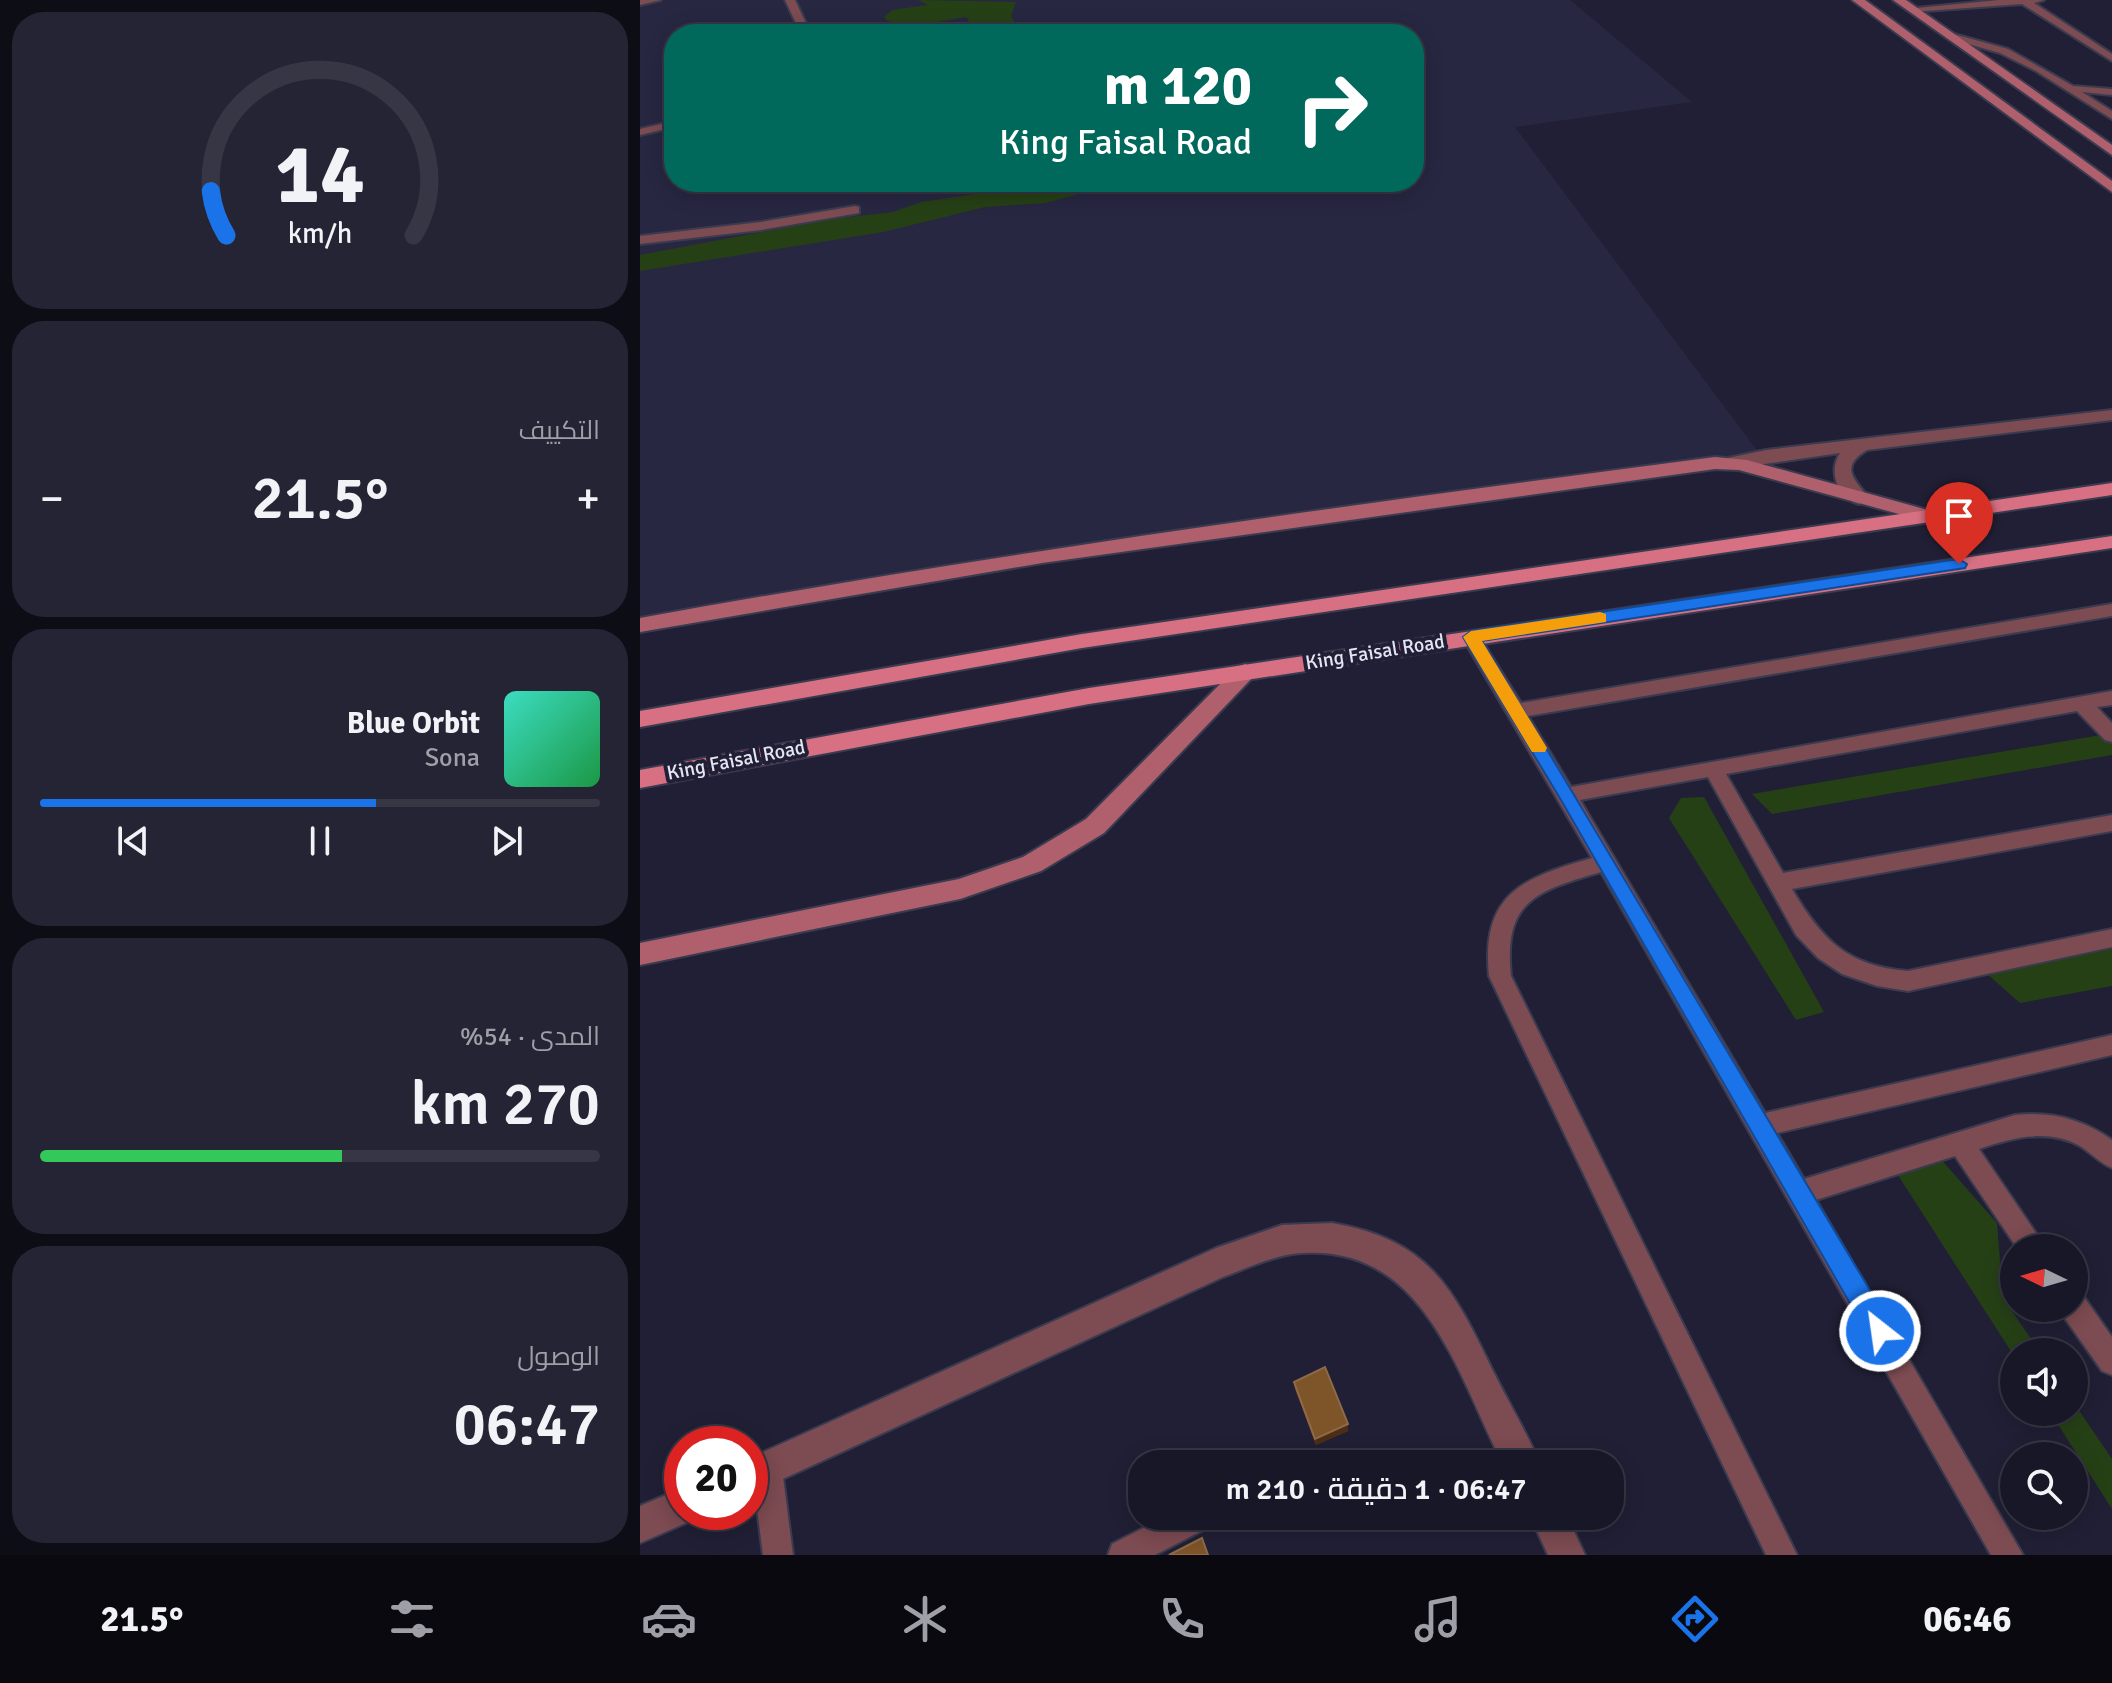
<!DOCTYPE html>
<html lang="ar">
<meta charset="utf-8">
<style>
body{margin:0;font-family:Signika,Cairo,sans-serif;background:#252434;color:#f1f3f6;direction:rtl;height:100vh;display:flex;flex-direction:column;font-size:30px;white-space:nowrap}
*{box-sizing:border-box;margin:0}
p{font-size:26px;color:#9f9fa8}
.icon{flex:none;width:44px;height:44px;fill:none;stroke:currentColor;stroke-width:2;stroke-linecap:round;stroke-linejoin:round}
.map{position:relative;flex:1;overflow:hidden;direction:ltr}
.drawer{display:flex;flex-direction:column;gap:12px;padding:12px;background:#0d0d16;width:640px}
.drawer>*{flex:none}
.banner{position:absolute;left:24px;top:24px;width:760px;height:168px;border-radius:32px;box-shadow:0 4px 20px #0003,0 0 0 2px #363645;direction:rtl;background:#00695c;color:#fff;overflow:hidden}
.needle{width:52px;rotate:275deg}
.fabs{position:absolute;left:1360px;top:1234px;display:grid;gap:16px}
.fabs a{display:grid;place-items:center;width:88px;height:88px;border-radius:50%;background:#181728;box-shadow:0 4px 20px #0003,0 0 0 2px #363645;font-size:40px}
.speed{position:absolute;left:24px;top:1426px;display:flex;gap:16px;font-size:40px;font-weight:700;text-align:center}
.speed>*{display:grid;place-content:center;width:104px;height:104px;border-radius:50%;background:#181728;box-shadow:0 4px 20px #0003,0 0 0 2px #363645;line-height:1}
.speed .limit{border:12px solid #d22;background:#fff;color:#111}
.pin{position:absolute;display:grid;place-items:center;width:68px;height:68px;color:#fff;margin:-82px -34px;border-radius:50% 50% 50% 0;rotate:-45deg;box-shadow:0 0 8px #0007}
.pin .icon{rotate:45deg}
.me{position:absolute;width:88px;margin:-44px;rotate:330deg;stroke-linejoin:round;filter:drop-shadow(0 0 6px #0008)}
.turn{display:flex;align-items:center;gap:28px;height:168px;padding:0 40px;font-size:36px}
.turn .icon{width:104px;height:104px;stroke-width:2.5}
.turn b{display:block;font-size:56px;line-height:68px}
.big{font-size:60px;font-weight:600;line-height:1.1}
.drawer .tile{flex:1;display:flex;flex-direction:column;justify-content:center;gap:12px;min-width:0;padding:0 28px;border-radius:32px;background:#252434}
.drawer .dial{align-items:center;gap:0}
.dial svg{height:208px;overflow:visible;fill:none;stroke:#363645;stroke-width:7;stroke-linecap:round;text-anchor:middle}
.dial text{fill:#f1f3f6;stroke:none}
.song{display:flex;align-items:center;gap:24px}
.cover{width:96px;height:96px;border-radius:12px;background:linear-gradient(135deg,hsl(170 70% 55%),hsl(140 70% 35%))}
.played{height:8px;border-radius:4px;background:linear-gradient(90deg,#1a73e8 60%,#363645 60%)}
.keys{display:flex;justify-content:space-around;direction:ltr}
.heat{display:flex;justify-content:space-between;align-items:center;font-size:44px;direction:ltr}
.charge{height:12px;border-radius:6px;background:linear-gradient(90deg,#34c759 54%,#363645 0)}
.trip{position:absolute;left:488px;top:1450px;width:496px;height:80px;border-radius:32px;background:#181728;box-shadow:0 4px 20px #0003,0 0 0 2px #363645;font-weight:600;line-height:80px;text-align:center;direction:rtl}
.tab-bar{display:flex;height:128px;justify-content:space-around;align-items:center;background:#0a0910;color:#9f9fa8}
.tab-bar .icon{width:56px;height:56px}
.tab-bar .on{color:#1a73e8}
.tab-bar b{font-size:36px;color:#f1f3f6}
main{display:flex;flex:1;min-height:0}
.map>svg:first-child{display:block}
.built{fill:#282742;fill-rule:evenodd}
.green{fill:#264016}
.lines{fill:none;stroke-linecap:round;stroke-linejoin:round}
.lane-casing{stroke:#3b3b50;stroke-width:4}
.street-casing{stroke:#3b3b50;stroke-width:4}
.secondary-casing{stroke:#3b3b50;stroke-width:4}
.primary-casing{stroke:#3b3b50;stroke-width:4}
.lane{fill:#7d4b52;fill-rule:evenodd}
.street{fill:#7d4b52;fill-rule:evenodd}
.secondary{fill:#b0606d;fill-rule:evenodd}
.primary{fill:#d77082;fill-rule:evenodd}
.wall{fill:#724211}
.shaded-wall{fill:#4c2d15}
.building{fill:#7e5429;stroke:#8e6a49;stroke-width:2}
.route{fill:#1a73e8;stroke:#114b97;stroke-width:2}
.slow{fill:#f59e0b}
.labels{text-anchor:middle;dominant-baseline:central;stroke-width:8;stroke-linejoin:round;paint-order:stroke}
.street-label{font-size:20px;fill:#e4e4f3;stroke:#201f35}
</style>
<main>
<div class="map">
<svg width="1472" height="1555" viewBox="0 0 1472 1555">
<rect width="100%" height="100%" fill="#201f35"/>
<!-- built -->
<path class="built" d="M0,0H930L1052,102L875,127L1125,461L0,622ZM34,34H774V182H34Z"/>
<!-- green -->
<g class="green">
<path d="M278,0L376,2L371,16L382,34H338L326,17L279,25L247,21L244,17L252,10L288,5Z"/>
<path d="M452,182H461L450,191L405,203L345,207L243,232L0,271V255L185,220L253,212L281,202L410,183Z"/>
<path d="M1467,734L1472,740V755L1132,814L1112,794Z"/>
<path d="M1064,797L1184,1012L1156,1020L1029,818L1041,798Z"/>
<path d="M1472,949V986L1380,1003L1346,973Z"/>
<path d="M1284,1140L1357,1223L1363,1298L1400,1352H1374V1356L1247,1158Z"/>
<path d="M1434,1403L1472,1459V1509L1410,1412H1434Z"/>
</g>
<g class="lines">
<defs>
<g id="lane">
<path d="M0,0H21L0,5Z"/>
<path d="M145,0H155L171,34H161Z"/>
<path d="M1359,0H1404L1394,3L1472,54V61L1382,4L1271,12L1266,9Z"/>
<path d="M1310,33L1368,49L1433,86L1472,89V95L1442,92L1472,111V119L1396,71L1360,53L1307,38Z"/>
<path d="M34,121V127L0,135V129Z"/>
<path d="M215,206L219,207V213L121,230L0,244V236L121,222Z"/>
<path d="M1472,604V616L888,716L931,787L1472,691V705L1457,707L1472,723V742L1465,740L1437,711L1086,774L1143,873L1472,815V831L1152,889C1182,940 1207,966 1268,971L1472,929V947L1268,991L1237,986L1202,974L1178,958L1156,935L1068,777L940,800L1125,1113L1472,1035V1055L1137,1133L1164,1179L1375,1115C1410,1111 1443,1119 1472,1140V1168C1460,1163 1451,1153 1440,1146C1407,1128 1372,1138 1339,1149L1406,1248H1377L1315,1156L1176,1200L1383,1555H1351L961,872C896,891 863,901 871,976L1157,1555H1126L849,976C841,894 882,878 952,858L822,637L825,633H837L881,703Z"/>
<path d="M1434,1293L1444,1297L1472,1337V1375L1462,1371L1424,1317L1421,1308H1434Z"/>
<path d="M127,1454L137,1459L142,1469L153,1555H123L112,1469L117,1459Z"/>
<path d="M527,1516H573L569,1527L515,1555H468L472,1544Z"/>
</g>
<g id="street">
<path d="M1472,410V420L1227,450C1199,467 1214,479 1229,498L1219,504C1197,498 1188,471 1200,453L1090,469L1081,463L1083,459L1126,450Z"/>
<path d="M692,1223C792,1240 814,1291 855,1375C870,1405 887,1433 900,1464H863C816,1372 783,1238 652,1254C628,1258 605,1269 583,1277L110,1494V1458L576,1248L642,1225Z"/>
<path d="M42,1488V1512H58L55,1519L0,1543V1506Z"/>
<path d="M890,1516H927L945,1555H908Z"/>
</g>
<g id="secondary">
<path d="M1212,0H1225L1472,181V192Z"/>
<path d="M1253,0H1266L1472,145V155Z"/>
<path d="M1075,457L1107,460L1295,512L1298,516L1288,522L1099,470L1075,469L402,563L0,632V618C357,553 716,504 1075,457Z"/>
<path d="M605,664L613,667L616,672L613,677L464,833L401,871L320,899L0,965V943L319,879L383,857L446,819L597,667Z"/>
</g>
<g id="primary">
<path d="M1472,483V495L442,648L0,727V711L442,634Z"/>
<path d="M1472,536V548L449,704L0,788V770L449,688Z"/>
</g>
</defs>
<!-- lane casing -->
<use href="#lane" class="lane-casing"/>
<!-- street casing -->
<use href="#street" class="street-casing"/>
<!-- secondary casing -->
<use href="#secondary" class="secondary-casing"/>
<!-- primary casing -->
<use href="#primary" class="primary-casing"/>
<!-- lane -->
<use href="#lane" class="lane"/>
<!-- street -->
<use href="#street" class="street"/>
<!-- secondary -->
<use href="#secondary" class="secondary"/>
<!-- primary -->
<use href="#primary" class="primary"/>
</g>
<!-- wall -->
<path class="wall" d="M654,1382L708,1431L676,1445L655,1389Z"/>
<!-- shaded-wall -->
<path class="shaded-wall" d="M708,1424V1431L676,1445L675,1439Z"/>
<!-- building -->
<g class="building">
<path d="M685,1367L708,1424L675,1439L654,1382Z"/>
<path d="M562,1538L568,1555H529Z"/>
</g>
<!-- route -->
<path class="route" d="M1319,559L1327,564L1325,568L842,641L1249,1322L1252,1331L1249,1340L1240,1343L1231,1340L921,800L823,637L831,631Z"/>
<!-- slow -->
<path class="slow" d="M960,612L966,614V622L842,641L907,748L905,752H892L823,637L831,631Z"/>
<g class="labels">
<!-- street labels -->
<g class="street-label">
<text transform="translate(735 652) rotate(-9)">King Faisal Road</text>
<text transform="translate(96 760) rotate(-11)">King Faisal Road</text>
</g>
</g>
</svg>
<div class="fabs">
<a><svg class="needle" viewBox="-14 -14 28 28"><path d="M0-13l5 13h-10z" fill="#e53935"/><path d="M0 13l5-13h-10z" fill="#9f9fa8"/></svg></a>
<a><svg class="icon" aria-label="sound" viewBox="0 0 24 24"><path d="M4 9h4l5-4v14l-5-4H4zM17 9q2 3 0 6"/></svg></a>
<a><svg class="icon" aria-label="search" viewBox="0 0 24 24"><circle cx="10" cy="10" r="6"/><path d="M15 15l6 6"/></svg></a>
</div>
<div class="speed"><div class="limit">20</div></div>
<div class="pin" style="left:1319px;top:564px;background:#d93025"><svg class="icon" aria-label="arrive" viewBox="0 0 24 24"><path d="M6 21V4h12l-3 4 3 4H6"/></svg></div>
<svg class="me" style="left:1240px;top:1331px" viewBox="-20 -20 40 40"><circle r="17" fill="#1a73e8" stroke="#fff" stroke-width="3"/><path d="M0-11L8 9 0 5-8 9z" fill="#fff"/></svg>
<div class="trip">06:47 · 1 دقيقة · 210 m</div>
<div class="banner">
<div class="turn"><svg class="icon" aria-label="right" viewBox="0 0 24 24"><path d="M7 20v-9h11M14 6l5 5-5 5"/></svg><div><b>120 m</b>King Faisal Road</div></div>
</div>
</div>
<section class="drawer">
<div class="tile dial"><svg viewBox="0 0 100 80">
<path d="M14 69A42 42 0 1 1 86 69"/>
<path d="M14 69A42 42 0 0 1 8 52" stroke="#1a73e8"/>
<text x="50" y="56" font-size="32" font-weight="700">14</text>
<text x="50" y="72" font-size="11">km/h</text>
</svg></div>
<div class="tile"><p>التكييف</p>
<div class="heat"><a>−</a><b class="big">21.5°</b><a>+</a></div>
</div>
<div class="tile">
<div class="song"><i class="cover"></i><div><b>Blue Orbit</b><p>Sona</p></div></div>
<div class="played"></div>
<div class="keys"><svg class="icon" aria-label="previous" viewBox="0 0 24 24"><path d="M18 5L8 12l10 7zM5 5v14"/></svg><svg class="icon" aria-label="pause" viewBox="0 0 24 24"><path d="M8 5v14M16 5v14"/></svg><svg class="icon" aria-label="next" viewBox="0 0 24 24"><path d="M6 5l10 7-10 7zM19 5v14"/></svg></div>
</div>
<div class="tile"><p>المدى · 54%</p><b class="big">270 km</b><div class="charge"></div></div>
<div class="tile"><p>الوصول</p><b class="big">06:47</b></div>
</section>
</main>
<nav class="tab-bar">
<b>06:46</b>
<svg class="icon on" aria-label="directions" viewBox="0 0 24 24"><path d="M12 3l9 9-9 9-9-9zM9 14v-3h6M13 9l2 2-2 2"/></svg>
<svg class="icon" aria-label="music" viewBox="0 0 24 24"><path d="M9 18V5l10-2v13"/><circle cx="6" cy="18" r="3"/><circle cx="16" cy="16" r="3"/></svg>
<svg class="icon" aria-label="phone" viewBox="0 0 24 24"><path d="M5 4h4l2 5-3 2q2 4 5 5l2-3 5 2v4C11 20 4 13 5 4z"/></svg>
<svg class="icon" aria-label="climate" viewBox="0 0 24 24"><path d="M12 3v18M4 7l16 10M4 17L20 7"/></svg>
<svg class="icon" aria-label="car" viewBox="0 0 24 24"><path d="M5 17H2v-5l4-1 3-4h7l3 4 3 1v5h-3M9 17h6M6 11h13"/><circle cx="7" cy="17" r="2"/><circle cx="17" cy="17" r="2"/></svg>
<svg class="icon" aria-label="filters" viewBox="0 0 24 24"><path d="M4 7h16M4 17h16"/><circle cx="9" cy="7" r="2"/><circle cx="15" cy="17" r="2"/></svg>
<b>21.5°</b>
</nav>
